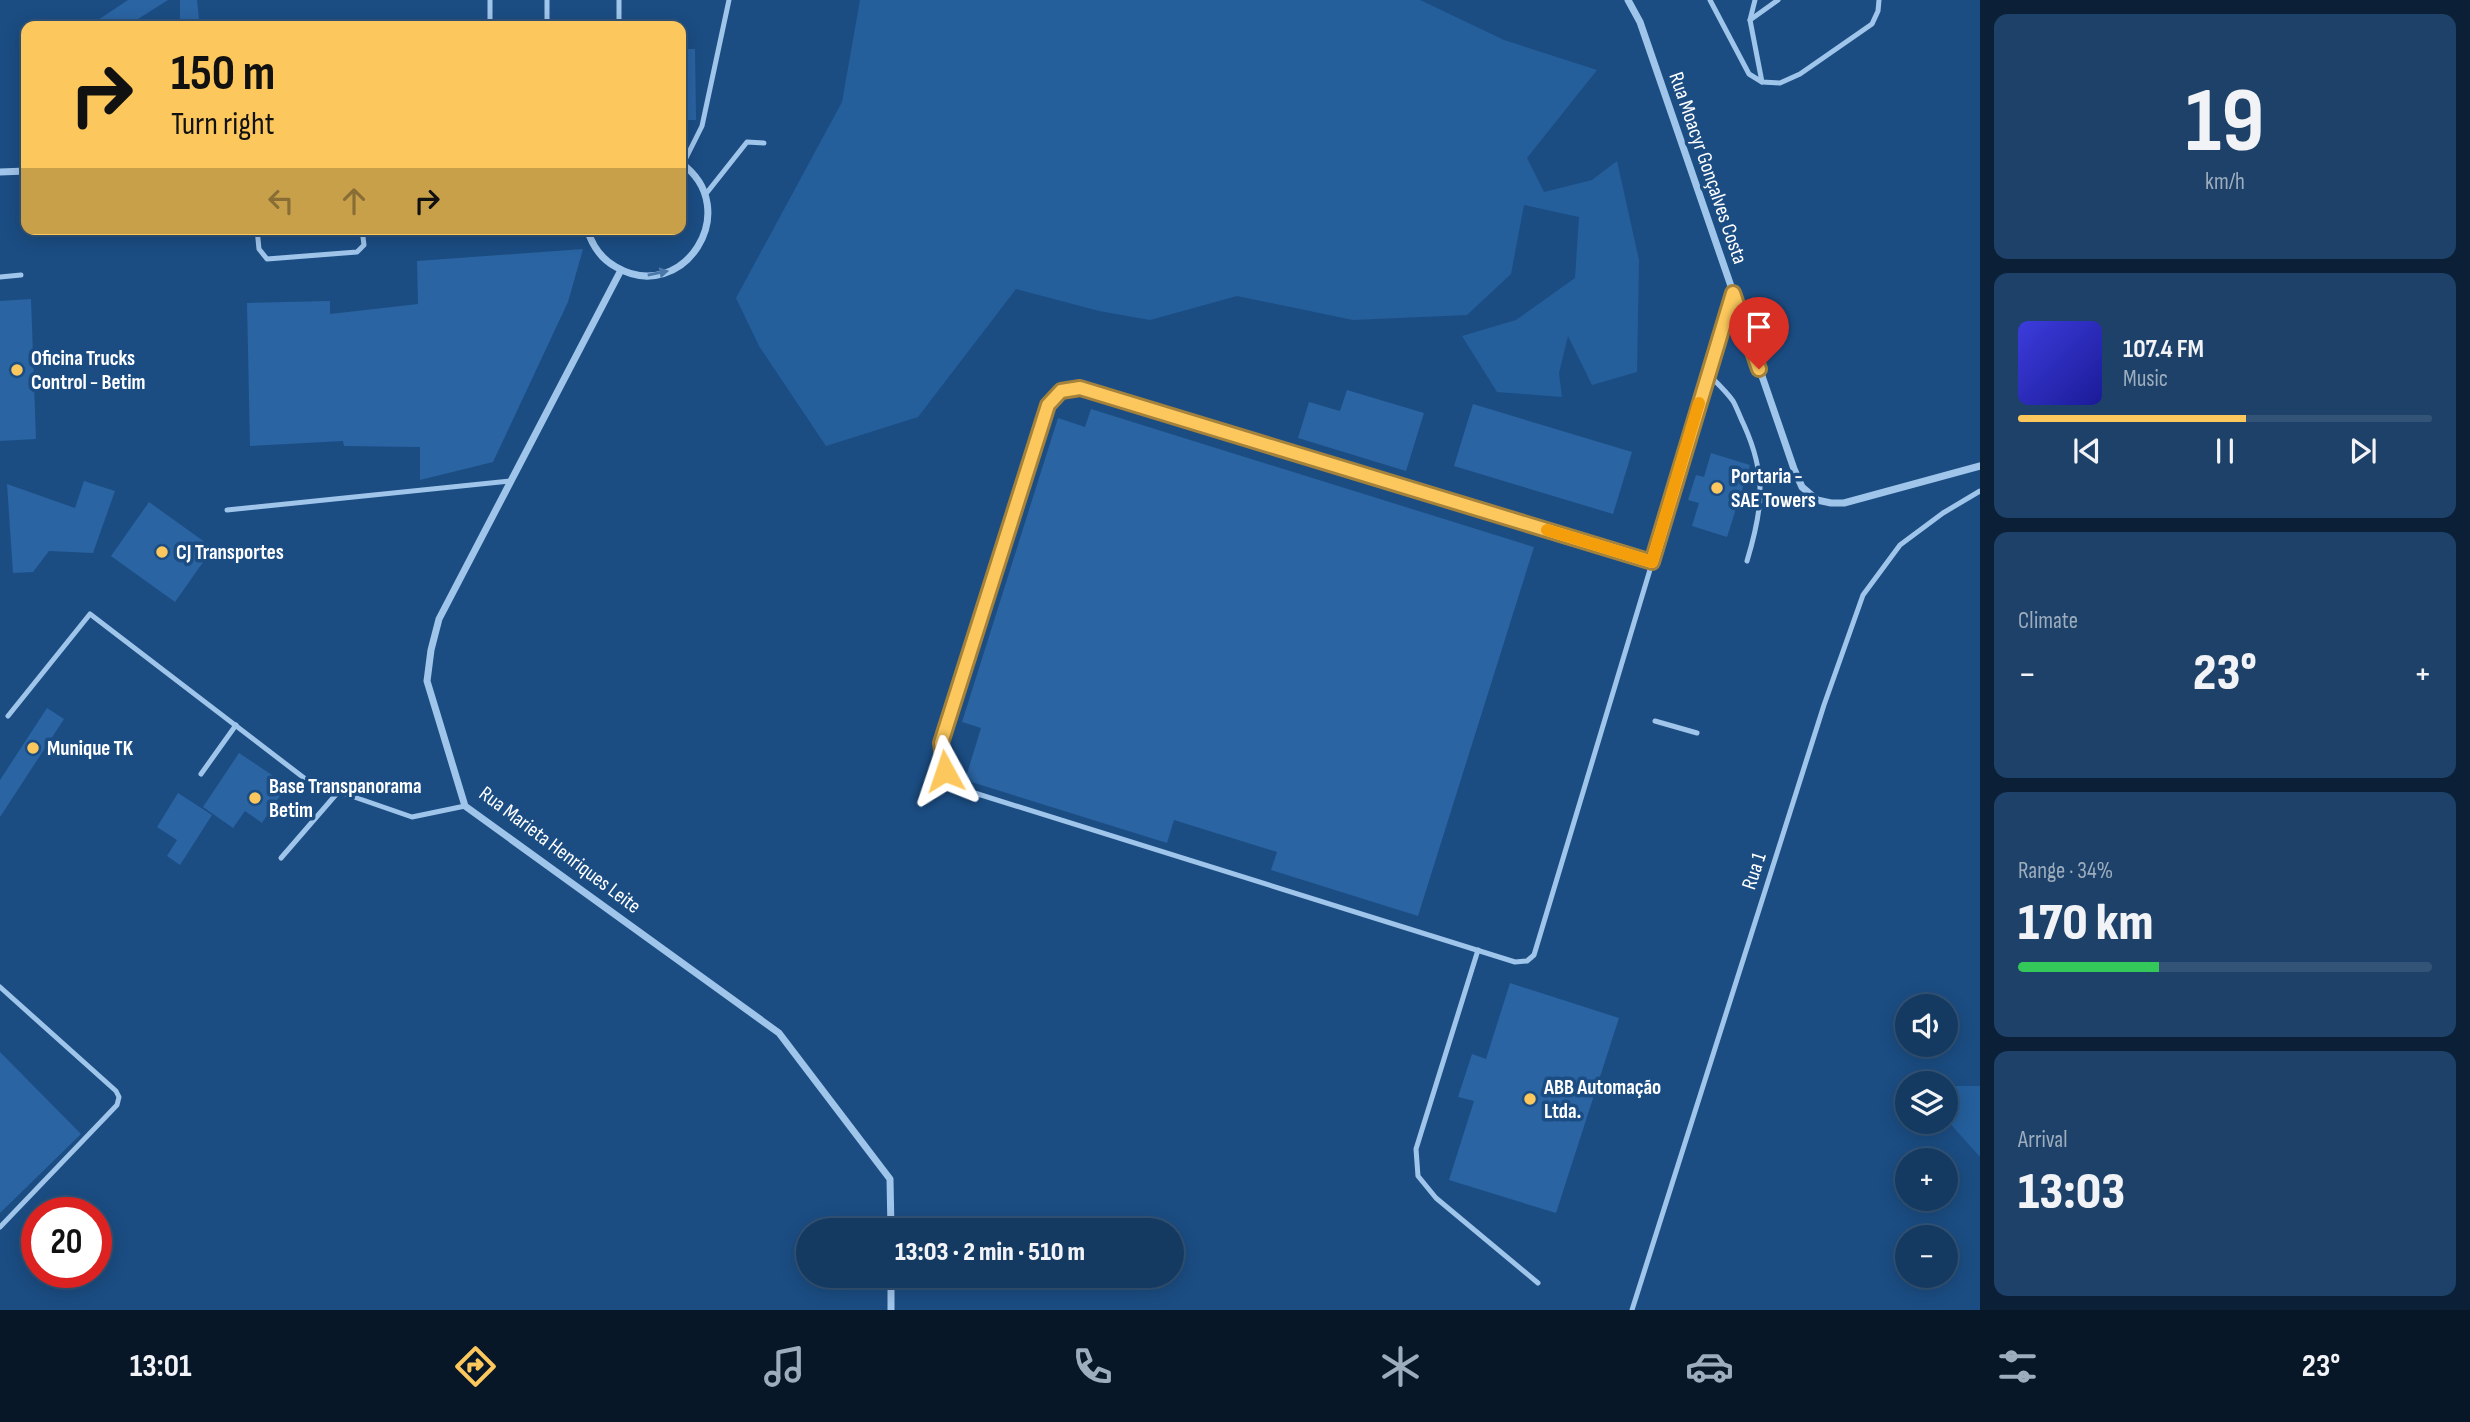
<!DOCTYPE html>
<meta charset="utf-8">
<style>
body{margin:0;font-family:"Sofia Sans Condensed",sans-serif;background:#1d4168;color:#f1f3f6;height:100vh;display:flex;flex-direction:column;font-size:26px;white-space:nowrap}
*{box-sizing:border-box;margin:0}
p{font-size:23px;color:#9dadbe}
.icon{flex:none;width:38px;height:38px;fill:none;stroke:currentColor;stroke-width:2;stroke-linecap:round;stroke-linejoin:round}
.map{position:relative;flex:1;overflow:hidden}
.sheet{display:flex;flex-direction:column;gap:14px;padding:14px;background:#0b2036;width:490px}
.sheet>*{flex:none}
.hud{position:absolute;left:21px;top:21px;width:665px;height:214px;border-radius:14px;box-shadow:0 4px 18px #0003,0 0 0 2px #335477;background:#fcc85d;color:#111;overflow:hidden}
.buttons{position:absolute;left:1895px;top:994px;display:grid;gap:14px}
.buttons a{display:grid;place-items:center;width:63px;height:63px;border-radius:50%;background:#143a62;box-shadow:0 4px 18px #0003,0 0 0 2px #335477;font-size:35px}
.speed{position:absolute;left:21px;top:1197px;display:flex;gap:14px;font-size:35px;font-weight:700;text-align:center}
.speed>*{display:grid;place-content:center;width:91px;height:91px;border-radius:50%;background:#143a62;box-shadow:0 4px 18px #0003,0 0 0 2px #335477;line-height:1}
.speed .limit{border:10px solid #d22;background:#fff;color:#111}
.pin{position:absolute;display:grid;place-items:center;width:60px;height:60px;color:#fff;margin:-72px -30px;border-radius:50% 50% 50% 0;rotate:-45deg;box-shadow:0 0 7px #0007}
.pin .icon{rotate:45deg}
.me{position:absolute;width:77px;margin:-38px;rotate:355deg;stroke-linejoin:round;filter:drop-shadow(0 0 5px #0008)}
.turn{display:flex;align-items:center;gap:24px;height:147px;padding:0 35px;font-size:32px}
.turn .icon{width:91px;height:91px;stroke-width:2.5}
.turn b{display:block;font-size:49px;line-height:60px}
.lanes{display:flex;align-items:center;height:66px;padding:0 35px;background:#0003;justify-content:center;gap:35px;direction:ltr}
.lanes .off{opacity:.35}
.big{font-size:52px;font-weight:800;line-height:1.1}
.sheet .tile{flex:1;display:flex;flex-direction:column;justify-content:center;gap:10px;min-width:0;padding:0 24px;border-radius:14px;background:#1d4168}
.sheet .dial{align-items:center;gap:0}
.dial b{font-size:91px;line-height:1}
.song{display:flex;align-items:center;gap:21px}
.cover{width:84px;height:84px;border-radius:10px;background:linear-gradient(135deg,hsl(240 70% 55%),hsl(240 70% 35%))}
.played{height:7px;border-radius:4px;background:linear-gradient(90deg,#fcc85d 55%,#335477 55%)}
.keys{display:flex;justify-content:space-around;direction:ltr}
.heat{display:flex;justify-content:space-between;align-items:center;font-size:38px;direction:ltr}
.charge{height:10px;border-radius:5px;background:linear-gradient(90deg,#34c759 34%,#335477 0)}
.trip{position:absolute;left:796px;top:1218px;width:388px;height:70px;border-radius:35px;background:#143a62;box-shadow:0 4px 18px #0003,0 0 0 2px #335477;font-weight:800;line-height:70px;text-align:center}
.tabs{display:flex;height:112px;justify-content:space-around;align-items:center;background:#081727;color:#9dadbe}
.tabs .icon{width:49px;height:49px}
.tabs .current{color:#fcc85d}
.tabs b{font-size:32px;color:#f1f3f6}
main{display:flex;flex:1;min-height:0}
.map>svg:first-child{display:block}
.green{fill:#245f9c}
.building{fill:#2a64a2}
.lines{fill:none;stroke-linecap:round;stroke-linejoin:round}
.lane{stroke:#a0c5eb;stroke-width:5}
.street{stroke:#a0c5eb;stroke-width:7}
.oneway{fill:#4a77a7}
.route-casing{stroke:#a4823c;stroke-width:18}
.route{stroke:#fcc85d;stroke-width:12}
.slow{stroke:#f59e0b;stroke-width:12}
.poi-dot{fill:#fcc85d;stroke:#1b4d83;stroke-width:2.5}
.labels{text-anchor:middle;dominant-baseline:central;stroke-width:7;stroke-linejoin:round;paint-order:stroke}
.street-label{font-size:21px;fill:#fff;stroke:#1b4d83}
.poi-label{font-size:21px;font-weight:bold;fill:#fff;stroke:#1b4d83;text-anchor:start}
</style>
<main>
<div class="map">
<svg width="1980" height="1310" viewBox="0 0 1980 1310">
<rect width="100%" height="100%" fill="#1b4d83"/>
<!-- green -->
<g class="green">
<path d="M860,0H1420L1504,40L1597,70L1527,158L1544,192L1592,180L1617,161L1639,260L1637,372L1592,385L1568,336L1559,373L1562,397L1497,392L1462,336L1516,320L1575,278L1579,217L1524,205L1511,274L1467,315L1353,320L1237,296L1150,320L1099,311L1016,289L918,417L826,446L759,346L736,298L842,102Z"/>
<path d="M1946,1086H1980V1157L1946,1119Z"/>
</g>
<!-- building -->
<g class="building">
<path d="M128,0H168L127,26H89Z"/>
<path d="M180,0H197L199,19H180Z"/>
<path d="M681,49H695L696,120H681Z"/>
<path d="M583,249L568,302L493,462L420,480V447L344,446L343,441L250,446L247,303L330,301V314L418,304L417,261Z"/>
<path d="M31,299L36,439L0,441V301Z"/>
<path d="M1347,390L1424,413L1406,471L1298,438L1309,402L1340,411Z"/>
<path d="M1473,404L1632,452L1613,514L1454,466Z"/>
<path d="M1091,409L1534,547L1418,916L1271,870L1277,852L1174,820L1167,843L965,780L981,728L962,722L1058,418L1085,427Z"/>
<path d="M1711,453L1750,465L1727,537L1692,526L1699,503L1688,500L1696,475L1704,477Z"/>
<path d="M84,481L115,491L93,553L49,551L33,572L13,573L7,484L75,508Z"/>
<path d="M149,502L213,548L175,602L111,556Z"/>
<path d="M47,708L64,719L0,817V780Z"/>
<path d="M239,753L287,785L262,823L245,811L233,828L203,807Z"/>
<path d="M178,793L212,815L180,865L167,856L177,840L157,827Z"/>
<path d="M1510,983L1619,1018L1556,1213L1449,1180L1474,1101L1458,1097L1472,1054L1486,1059Z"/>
<path d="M0,1052L81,1134L0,1213Z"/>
</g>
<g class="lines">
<!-- lane -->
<g class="lane">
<path d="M547,0V26"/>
<path d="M619,0V26"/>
<path d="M1710,0L1749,74L1762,82L1780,83L1800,74L1872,24L1878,11L1879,0"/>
<path d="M1755,0L1750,20L1762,82"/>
<path d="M1750,20L1778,0"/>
<path d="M490,26V0"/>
<path d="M683,164L702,126L729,0"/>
<path d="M705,195L747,142L764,143"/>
<path d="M257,229L259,249L267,259L357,252L364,245L362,229"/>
<path d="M0,277L21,275"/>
<path d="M1707,373C1716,382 1726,391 1733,401C1737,408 1740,417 1744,425C1767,476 1763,508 1747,561"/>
<path d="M227,510L511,481"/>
<path d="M1652,562L1080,388L1061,391L1048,405L941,742L945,771L962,789L1515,962L1527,961L1534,955L1733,294"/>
<path d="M8,716L90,614L308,781L412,817L465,806"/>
<path d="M1655,721L1697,733"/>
<path d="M201,774L236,725"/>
<path d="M281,858L339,791"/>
<path d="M1478,950L1416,1149L1418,1176L1436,1198L1538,1283"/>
<path d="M0,987L116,1091L119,1097L117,1105L0,1227"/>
<path d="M1632,1310L1824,705L1863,595L1900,545L1943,513L1980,491"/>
</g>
<!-- street -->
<g class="street">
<path d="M1628,0L1640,22L1794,469L1802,487L1817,500L1831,503H1844L1980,466"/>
<path d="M0,172L26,171"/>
<path d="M587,229C592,245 601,259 616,267C683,306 745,209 681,163"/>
<path d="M621,270L439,619L431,650L427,681L465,806L779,1033L890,1179L891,1230"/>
<path d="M891,1276V1310"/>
</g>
</g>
<!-- one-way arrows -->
<defs><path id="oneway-solid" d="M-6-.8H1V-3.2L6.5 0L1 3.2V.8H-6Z" transform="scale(1.75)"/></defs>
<use class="oneway" href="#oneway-solid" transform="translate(658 273) rotate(-11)"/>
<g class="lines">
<defs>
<path id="route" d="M945,771L941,743L1048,405L1061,391L1080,388L1652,562L1733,293L1759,369"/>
</defs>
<!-- route casing -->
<use href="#route" class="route-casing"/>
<!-- route -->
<use href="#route" class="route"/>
<!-- slow -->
<path class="slow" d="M1547,530L1652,562L1699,403"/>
</g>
<!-- markers -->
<g class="poi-dot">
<circle cx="17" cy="370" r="7"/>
<circle cx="1717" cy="488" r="7"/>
<circle cx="162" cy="552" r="7"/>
<circle cx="33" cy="748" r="7"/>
<circle cx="255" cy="798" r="7"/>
<circle cx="1530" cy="1099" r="7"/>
</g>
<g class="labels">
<!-- street labels -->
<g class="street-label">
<text transform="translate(1708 168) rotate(71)">Rua Moacyr Gonçalves Costa</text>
<text transform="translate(560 850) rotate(37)">Rua Marieta Henriques Leite</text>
<text transform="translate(1754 871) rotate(-72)">Rua 1</text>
</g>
<!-- poi labels -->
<g class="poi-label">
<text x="31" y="358">Oficina Trucks<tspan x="31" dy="24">Control - Betim</tspan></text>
<text x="1731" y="476">Portaria -<tspan x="1731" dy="24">SAE Towers</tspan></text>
<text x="176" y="552">CJ Transportes</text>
<text x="47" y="748">Munique TK</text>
<text x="269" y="786">Base Transpanorama<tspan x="269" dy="24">Betim</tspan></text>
<text x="1544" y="1087">ABB Automação<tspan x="1544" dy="24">Ltda.</tspan></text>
</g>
</g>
</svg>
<div class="buttons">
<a><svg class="icon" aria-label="sound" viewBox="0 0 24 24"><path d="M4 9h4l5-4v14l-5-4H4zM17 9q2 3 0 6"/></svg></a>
<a><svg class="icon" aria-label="layers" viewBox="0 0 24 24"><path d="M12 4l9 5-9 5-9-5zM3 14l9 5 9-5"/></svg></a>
<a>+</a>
<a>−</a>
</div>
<div class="speed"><div class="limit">20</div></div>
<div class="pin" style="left:1759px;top:369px;background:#d93025"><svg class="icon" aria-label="arrive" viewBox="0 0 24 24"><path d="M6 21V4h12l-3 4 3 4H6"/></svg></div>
<svg class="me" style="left:945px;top:771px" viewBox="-20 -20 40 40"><path d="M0-17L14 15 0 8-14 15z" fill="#fcc85d" stroke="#fff" stroke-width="4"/></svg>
<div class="trip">13:03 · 2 min · 510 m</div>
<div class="hud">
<div class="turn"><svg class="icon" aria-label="right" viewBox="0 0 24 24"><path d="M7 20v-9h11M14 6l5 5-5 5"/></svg><div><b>150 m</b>Turn right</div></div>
<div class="lanes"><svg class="icon off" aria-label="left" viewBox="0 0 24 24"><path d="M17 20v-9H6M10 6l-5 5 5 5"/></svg><svg class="icon off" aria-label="ahead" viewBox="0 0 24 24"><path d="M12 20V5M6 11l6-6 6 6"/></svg><svg class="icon" aria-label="right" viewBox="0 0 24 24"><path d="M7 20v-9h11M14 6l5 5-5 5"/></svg></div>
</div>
</div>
<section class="sheet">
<div class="tile dial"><b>19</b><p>km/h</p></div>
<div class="tile">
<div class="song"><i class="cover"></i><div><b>107.4 FM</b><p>Music</p></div></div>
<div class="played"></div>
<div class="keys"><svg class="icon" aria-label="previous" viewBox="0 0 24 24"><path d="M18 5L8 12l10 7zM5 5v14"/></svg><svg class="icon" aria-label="pause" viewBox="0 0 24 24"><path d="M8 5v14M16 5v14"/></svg><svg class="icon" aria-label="next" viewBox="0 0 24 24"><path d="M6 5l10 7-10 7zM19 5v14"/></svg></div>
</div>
<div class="tile"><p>Climate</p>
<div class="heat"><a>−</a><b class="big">23°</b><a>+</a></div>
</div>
<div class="tile"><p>Range · 34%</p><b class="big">170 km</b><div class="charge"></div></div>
<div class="tile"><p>Arrival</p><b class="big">13:03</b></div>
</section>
</main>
<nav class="tabs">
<b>13:01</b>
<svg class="icon current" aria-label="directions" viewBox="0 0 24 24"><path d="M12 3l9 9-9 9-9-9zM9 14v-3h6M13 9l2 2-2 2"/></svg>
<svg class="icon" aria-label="music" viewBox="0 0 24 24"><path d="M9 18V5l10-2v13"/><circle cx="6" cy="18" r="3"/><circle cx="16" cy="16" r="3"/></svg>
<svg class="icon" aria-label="phone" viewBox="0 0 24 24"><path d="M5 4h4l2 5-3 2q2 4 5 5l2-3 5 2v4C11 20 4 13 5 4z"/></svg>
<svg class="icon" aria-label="climate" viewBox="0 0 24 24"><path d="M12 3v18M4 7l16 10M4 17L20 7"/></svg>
<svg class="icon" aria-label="car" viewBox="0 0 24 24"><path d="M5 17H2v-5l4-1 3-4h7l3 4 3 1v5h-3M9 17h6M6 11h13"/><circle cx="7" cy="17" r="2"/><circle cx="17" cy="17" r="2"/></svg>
<svg class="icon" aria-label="filters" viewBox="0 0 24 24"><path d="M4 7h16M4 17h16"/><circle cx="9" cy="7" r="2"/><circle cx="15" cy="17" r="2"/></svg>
<b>23°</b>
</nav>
